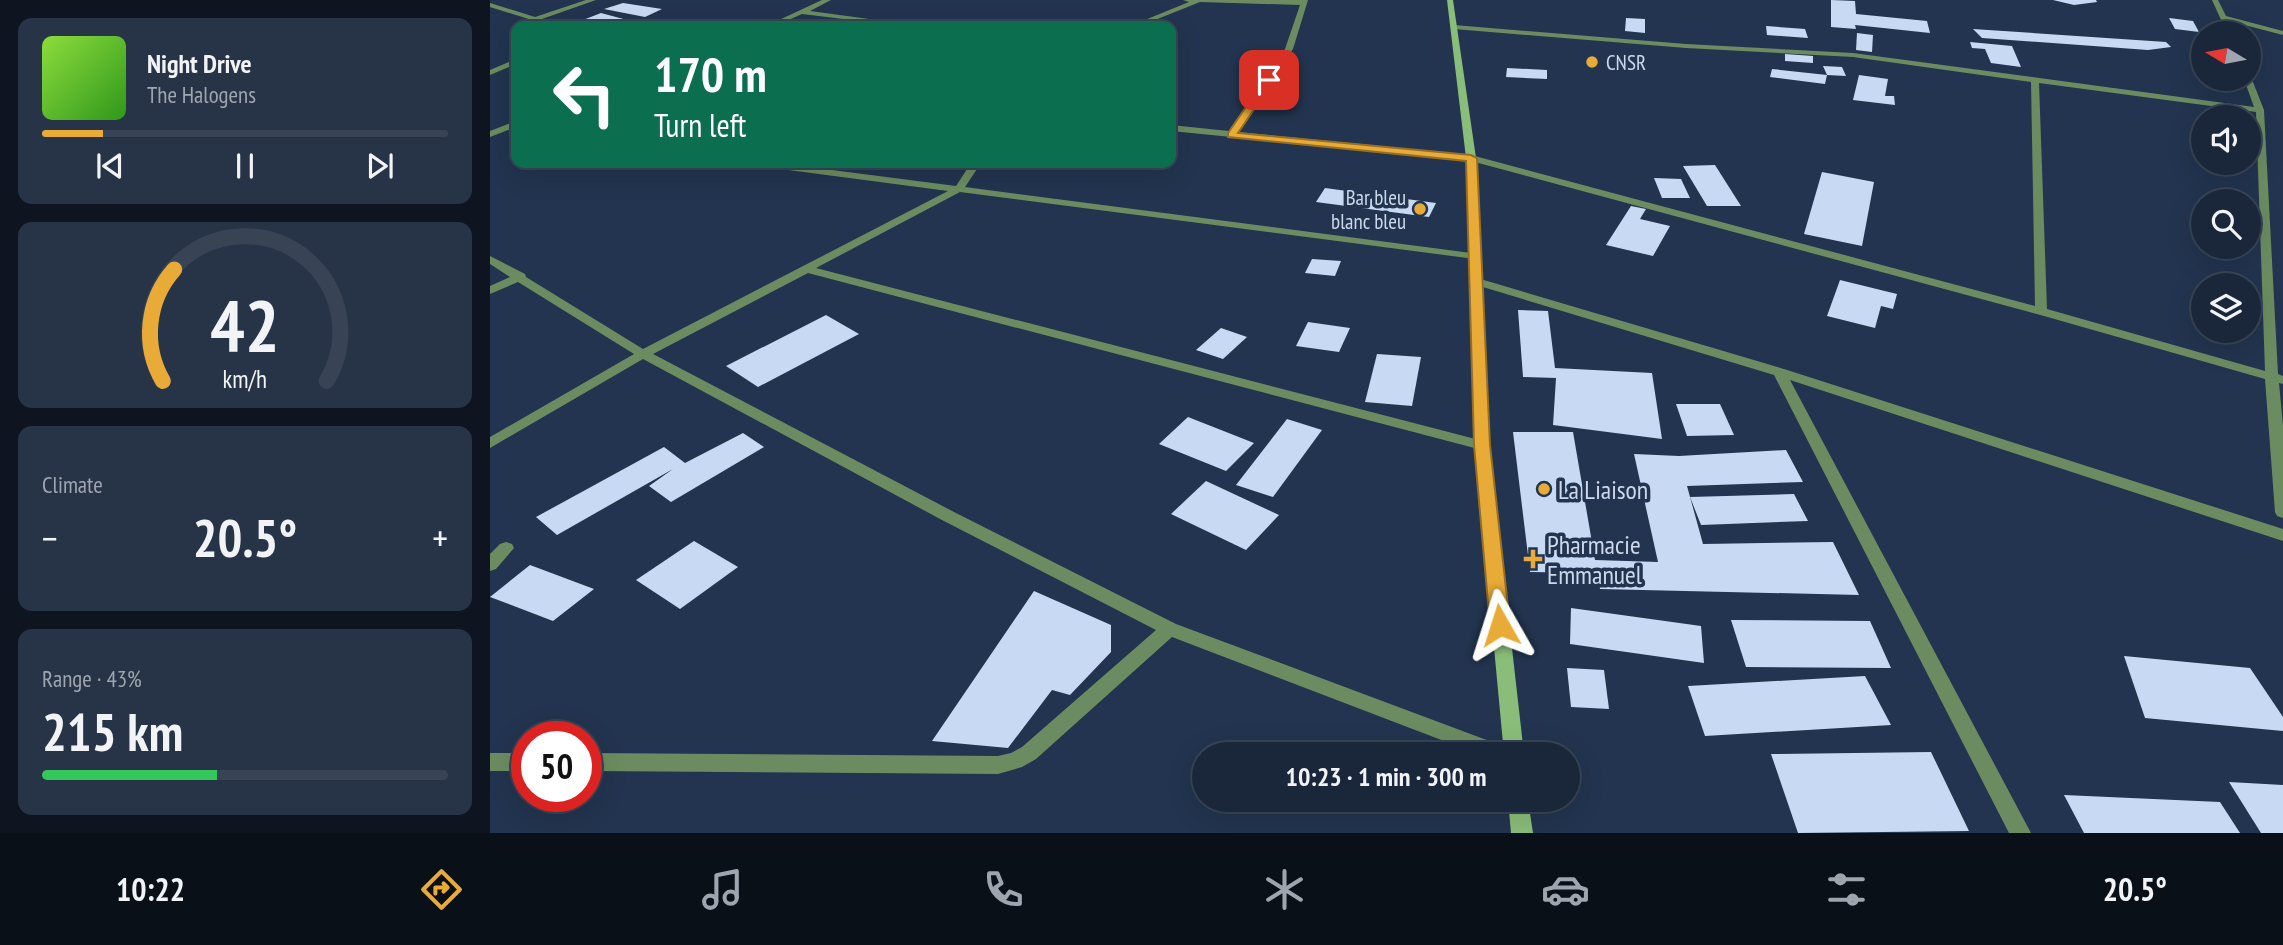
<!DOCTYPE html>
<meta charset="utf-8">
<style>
body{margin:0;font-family:"PT Sans Narrow",sans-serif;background:#273346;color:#f1f3f6;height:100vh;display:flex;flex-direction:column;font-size:26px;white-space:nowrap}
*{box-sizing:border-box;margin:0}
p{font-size:23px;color:#9fa5af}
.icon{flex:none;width:38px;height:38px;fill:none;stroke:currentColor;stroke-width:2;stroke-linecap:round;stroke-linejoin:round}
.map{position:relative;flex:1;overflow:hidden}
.panel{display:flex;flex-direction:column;gap:18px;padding:18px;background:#0e1520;width:490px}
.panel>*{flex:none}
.guide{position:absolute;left:21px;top:21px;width:665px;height:147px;border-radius:14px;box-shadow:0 7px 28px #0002,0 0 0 2px #384455;background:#0b6e4f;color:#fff;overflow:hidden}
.needle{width:46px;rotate:280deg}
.tools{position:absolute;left:1701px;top:21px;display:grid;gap:14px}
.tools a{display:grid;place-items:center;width:70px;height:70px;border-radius:50%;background:#1a273b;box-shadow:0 7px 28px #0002,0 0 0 2px #384455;font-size:35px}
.speed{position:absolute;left:21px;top:721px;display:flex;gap:14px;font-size:35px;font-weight:700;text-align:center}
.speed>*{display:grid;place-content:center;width:91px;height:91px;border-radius:50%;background:#1a273b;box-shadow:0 7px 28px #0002,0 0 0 2px #384455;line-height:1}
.speed .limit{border:10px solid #d22;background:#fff;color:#111}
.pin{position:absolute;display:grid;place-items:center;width:60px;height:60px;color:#fff;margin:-30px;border-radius:14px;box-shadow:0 4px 10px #0006}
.me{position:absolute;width:77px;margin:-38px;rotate:354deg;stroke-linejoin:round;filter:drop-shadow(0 0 5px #0008)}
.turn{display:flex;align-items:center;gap:24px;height:147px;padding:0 28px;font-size:32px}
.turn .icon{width:91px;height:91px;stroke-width:2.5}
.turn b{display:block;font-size:49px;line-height:60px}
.big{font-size:52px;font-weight:700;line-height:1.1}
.panel .widget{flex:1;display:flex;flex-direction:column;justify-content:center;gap:10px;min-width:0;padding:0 24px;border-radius:14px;background:#273346}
.panel .dial{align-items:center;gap:0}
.dial svg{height:182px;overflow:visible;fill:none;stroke:#384455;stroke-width:7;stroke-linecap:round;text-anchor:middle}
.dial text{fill:#f1f3f6;stroke:none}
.song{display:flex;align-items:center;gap:21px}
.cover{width:84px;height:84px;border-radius:10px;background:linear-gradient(135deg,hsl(90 70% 55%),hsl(110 70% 35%))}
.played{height:7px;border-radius:4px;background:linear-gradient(90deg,#e9ab38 15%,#384455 15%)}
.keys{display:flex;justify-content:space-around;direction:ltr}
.heat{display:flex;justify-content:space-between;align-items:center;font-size:38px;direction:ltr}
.charge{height:10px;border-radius:5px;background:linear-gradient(90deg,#34c759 43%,#384455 0)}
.trip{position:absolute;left:702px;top:742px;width:388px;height:70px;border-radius:35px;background:#1a273b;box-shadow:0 7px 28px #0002,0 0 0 2px #384455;font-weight:700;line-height:70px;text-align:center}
.tab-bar{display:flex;height:112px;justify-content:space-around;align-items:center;background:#0a1018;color:#9fa5af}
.tab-bar .icon{width:49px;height:49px}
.tab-bar .on{color:#e9ab38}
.tab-bar b{font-size:32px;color:#f1f3f6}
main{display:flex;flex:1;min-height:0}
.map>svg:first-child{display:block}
.building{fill:#c8daf3}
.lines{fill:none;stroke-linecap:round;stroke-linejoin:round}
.minor{fill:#6b8c61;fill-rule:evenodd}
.secondary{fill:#8abd79;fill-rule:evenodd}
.route{fill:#e9ab38;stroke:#976f24;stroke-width:2}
.poi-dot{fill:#e9ab38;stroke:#22344f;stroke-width:2.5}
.labels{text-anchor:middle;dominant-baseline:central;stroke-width:7;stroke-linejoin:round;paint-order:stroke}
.far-poi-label{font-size:21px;fill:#cdd9ea;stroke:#22344f;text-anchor:start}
.poi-label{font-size:26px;fill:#cdd9ea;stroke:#22344f;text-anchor:start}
</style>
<main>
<section class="panel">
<div class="widget">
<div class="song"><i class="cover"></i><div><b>Night Drive</b><p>The Halogens</p></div></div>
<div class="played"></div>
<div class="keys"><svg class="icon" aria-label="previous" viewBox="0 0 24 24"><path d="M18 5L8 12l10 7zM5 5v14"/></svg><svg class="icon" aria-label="pause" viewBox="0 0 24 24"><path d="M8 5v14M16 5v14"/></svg><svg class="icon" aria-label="next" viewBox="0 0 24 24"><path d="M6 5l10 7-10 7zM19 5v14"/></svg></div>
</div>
<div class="widget dial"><svg viewBox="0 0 100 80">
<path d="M14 69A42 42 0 1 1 86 69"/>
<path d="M14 69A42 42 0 0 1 19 20" stroke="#e9ab38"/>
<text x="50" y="56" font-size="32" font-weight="700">42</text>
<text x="50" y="72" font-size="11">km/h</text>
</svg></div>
<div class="widget"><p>Climate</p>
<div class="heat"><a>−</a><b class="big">20.5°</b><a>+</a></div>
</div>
<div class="widget"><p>Range · 43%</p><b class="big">215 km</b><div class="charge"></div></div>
</section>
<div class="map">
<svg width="1793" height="833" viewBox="0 0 1793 833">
<rect width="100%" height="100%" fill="#22344f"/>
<!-- building -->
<g class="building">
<path d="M1341,0L1365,1L1366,14L1437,21L1440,33L1365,25L1366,29L1341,27Z"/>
<path d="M1563,0H1606L1607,2L1584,5Z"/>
<path d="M133,3L172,9L155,17L114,9Z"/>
<path d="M111,13L141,21L127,26H110L93,20Z"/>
<path d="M1136,18L1155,19V33L1135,31Z"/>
<path d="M1679,18L1703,21L1709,32L1685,29Z"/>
<path d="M1276,26L1315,29L1318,38L1277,35Z"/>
<path d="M1483,29L1676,42L1681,47L1658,50L1492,38Z"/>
<path d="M1367,33L1383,35L1382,52L1366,50Z"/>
<path d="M1480,42L1522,46L1531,67L1501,63L1495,49L1482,48Z"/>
<path d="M1295,54L1323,56V63L1295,61Z"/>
<path d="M1333,66L1352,67L1356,76L1337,75L1335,84L1280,77L1282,69L1337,75Z"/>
<path d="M1017,68L1057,70V79L1016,77Z"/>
<path d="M1369,75L1398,79L1395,96H1404L1405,105L1363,100Z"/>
<path d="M1225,165L1251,206H1217L1193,166Z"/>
<path d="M1332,172L1384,182L1372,246L1314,234Z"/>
<path d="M1164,178L1191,179L1200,198H1172Z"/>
<path d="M835,188L946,203L939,217L826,202Z"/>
<path d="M1141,206L1156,209L1150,219L1180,226L1163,256L1116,245Z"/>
<path d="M822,259L851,261L845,276L815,273Z"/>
<path d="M1350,280L1407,294L1403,309L1391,306L1385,328L1337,316Z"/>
<path d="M1028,310L1058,311L1065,368L1162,373L1172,439L1063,425L1066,378L1033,377Z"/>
<path d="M336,315L369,334L268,387L236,366Z"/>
<path d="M818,322L860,328L849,352L806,346Z"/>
<path d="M731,328L757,337L733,359L706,350Z"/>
<path d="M887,354L931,357L922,406L875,402Z"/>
<path d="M1186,404H1230L1244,435L1197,436Z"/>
<path d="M698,417L764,443L736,471L669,444Z"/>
<path d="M797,419L832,430L783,497L746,485Z"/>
<path d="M1023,432H1083L1105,560L1168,562L1144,454L1189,456L1296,450L1313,482L1197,486L1213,544L1343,542L1369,595L1110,589L1108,573L1040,572Z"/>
<path d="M253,433L274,447L181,502L159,486L183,469L67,535L46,517L174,447L195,463Z"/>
<path d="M716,481L789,515L756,550L681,514Z"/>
<path d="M1304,494L1318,521L1211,525L1200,497Z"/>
<path d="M204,541L248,567L190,609L146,580Z"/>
<path d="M40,565L104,589L63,621L0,597Z"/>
<path d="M544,591L621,625V652L580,695L562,690L518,748L442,741Z"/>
<path d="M1081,608L1211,626L1214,663L1080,644Z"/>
<path d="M1241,620L1380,621L1401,668L1256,667Z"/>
<path d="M1634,656L1760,668L1793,717V731L1655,718Z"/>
<path d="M1077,668L1114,670L1119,709L1081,707Z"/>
<path d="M1375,676L1401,725L1215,736L1198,686Z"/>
<path d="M1441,752L1479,831L1308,833L1281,754Z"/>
<path d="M1739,782L1793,785V833H1771Z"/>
<path d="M1574,795L1730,802L1750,833H1594Z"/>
</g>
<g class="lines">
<!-- minor -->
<g class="minor">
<path d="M96,0H106L52,19L71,26H61L0,7V3L45,17Z"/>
<path d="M332,0H341L320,11L431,26H411L312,14L285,26H276Z"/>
<path d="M693,0H818L803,49L748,132L981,155L1545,306L1541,82L1363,57L1196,48L964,29L960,27L964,25L1196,44L1363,53L1764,107L1754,79L1761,77L1774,110L1788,374L1793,376V384L1789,383L1793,426V518L1787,516L1785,512L1775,379L1547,314L981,161L681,131V125L739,131L795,49L810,5L710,2L650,26H640L699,2ZM1549,83L1766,112L1775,371L1557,309Z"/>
<path d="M1722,0H1728L1736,16L1793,31V35L1739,21L1745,33H1737Z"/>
<path d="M26,59V64L0,75V70Z"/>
<path d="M26,121V127L0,137V131Z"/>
<path d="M263,163H288L466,186L481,163H491L475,187L989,254L991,256L985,259L470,192L326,268L997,442L999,445L992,450L318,273L163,354L464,512L686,624L1018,748L1021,754H988L682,637L546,759L532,767L508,774L96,771V753L508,756L521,753L532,747L666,630L452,520L153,359L0,448V437L144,354L28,282L0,294V286L20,277L0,264V256L35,274L36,277L153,349L458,191L268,166Z"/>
<path d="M987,278L1294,369L1793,529V541L1300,380L1541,833H1519L1284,375L983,284V280Z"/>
<path d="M16,542L22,544L24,548L6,569L0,571V554L10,544Z"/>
<rect x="0" y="753" width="37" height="18"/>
</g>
<!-- secondary -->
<g class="secondary">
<path d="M957,0H963L986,158L999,445L1034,754H1014L985,445L976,158Z"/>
<path d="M1018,800H1038L1043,833H1021Z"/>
</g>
</g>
<!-- route -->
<path class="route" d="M779,77L784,80L748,133L981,155L987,158L1000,445L1020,625L1018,631L1010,633L1003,631L1000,625L984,445L976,161L738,137V133L776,78Z"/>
<!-- markers -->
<g class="poi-dot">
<circle cx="1102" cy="62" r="7"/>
<circle cx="930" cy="209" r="7"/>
<circle cx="1054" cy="489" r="7"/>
<path d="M1039.5 548.5h7v7h7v7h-7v7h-7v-7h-7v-7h7z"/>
</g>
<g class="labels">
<!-- far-poi labels -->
<g class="far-poi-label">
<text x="1116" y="62">CNSR</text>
<text x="916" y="197" text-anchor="end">Bar bleu<tspan x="916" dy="24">blanc bleu</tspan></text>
</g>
<!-- poi labels -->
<g class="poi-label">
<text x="1068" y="489">La Liaison</text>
<text x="1057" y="544">Pharmacie<tspan x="1057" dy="30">Emmanuel</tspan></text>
</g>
</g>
</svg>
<div class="tools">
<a><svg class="needle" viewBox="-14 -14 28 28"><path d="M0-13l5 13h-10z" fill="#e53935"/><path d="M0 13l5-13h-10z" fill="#9fa5af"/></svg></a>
<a><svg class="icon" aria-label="sound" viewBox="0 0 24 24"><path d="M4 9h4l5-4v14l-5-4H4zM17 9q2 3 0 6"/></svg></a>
<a><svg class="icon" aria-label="search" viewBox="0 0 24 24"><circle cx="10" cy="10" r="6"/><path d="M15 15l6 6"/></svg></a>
<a><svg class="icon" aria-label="layers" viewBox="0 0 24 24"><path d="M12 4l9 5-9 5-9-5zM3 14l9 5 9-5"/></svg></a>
</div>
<div class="speed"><div class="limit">50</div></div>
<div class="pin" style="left:779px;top:80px;background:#d93025"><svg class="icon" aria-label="arrive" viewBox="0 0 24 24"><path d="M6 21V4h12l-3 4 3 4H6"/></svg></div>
<svg class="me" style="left:1010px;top:625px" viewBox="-20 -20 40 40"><path d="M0-17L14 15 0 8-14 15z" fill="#e9ab38" stroke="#fff" stroke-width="4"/></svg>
<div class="trip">10:23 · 1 min · 300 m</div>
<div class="guide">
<div class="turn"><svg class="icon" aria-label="left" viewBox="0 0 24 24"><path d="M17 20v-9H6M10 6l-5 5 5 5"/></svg><div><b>170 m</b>Turn left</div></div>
</div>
</div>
</main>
<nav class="tab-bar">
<b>10:22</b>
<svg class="icon on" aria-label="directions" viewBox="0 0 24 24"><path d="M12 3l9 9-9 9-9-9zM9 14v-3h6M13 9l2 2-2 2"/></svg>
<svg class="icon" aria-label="music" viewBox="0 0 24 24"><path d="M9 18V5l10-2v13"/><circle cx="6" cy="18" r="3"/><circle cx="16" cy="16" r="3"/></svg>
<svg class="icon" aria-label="phone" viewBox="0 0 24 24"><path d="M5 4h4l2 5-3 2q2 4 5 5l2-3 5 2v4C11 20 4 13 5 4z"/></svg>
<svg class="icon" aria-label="climate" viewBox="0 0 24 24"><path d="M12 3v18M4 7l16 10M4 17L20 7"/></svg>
<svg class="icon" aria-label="car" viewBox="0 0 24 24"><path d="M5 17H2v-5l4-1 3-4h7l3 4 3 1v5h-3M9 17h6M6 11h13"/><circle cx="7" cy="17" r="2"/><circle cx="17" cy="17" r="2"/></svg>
<svg class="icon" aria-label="filters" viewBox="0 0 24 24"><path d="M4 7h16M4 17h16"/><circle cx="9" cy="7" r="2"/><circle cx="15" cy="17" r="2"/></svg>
<b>20.5°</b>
</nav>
